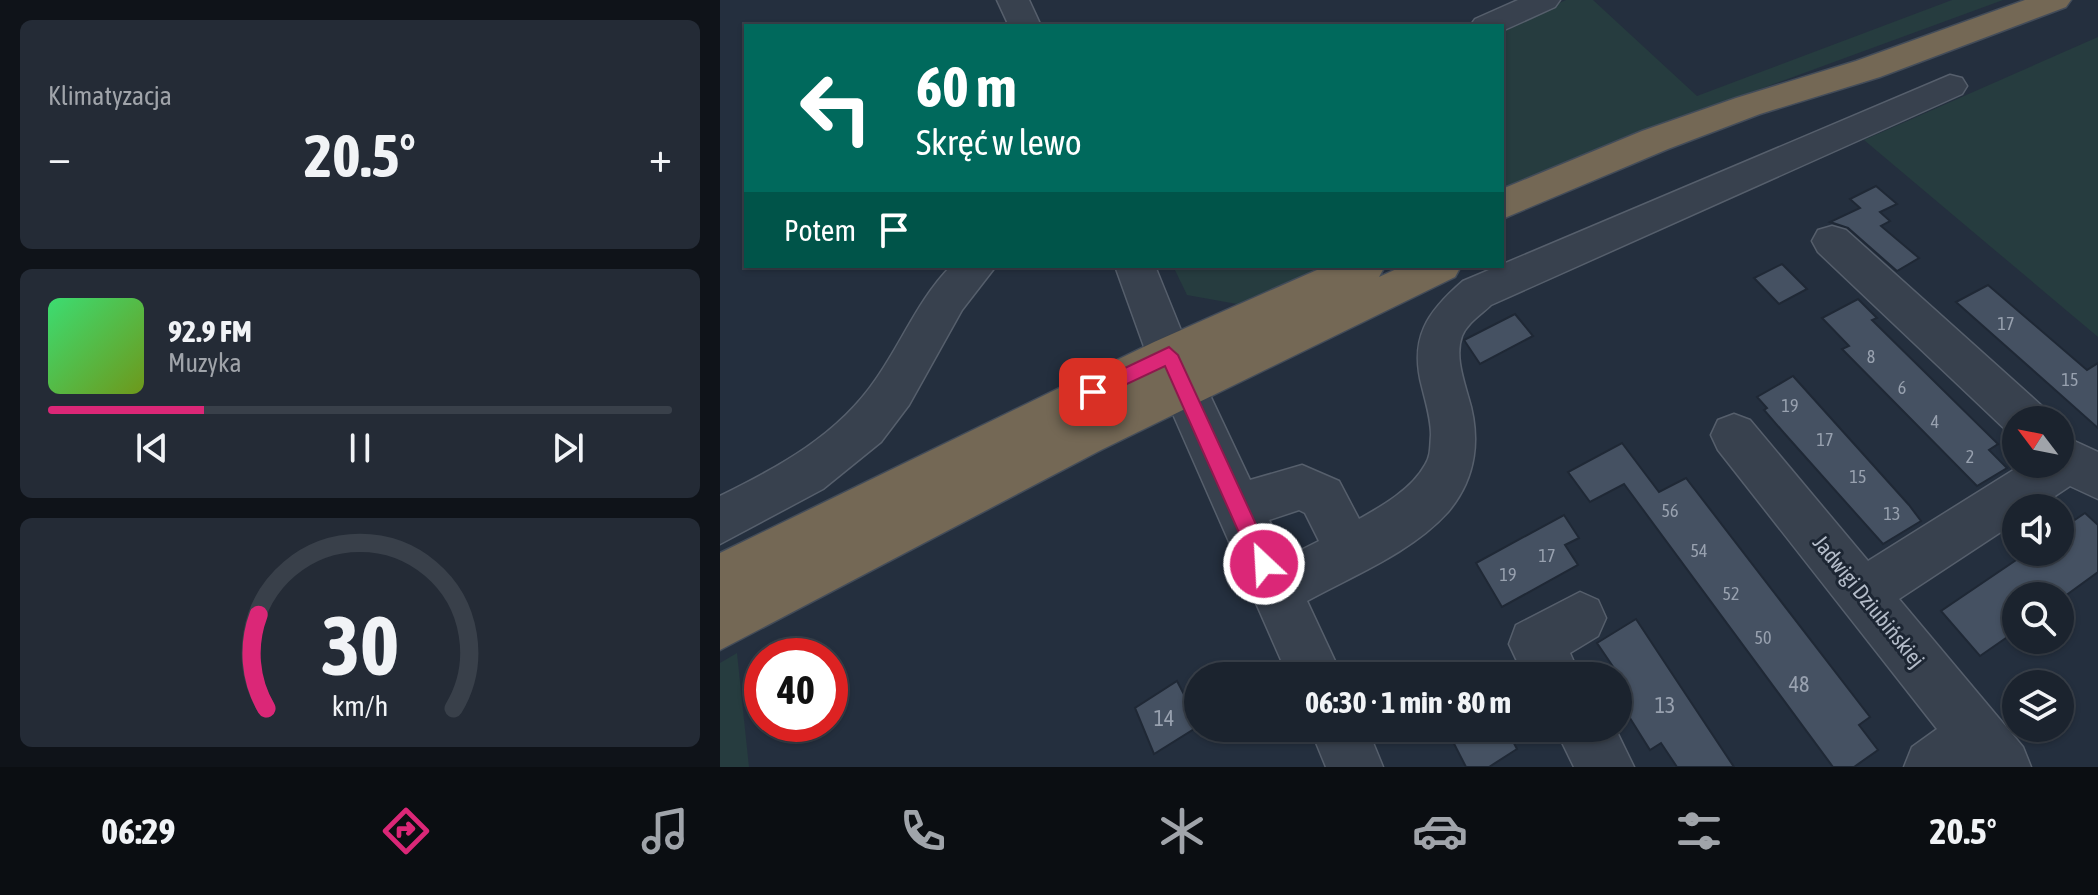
<!DOCTYPE html>
<html lang="pl">
<meta charset="utf-8">
<style>
body{margin:0;font-family:"Asap Condensed",sans-serif;background:#242b36;color:#f1f3f6;height:100vh;display:flex;flex-direction:column;font-size:30px;white-space:nowrap}
*{box-sizing:border-box;margin:0}
p{font-size:26px;color:#a0a4aa}
.icon{flex:none;width:44px;height:44px;fill:none;stroke:currentColor;stroke-width:2;stroke-linecap:round;stroke-linejoin:round}
.map{position:relative;flex:1;overflow:hidden}
.drawer{display:flex;flex-direction:column;gap:20px;padding:20px;background:#0f1319;width:720px}
.drawer>*{flex:none}
.banner{position:absolute;left:24px;top:24px;width:760px;height:244px;border-radius:0px;box-shadow:0 2px 6px #0004,0 0 0 2px #39404a;background:#00695c;color:#fff;overflow:hidden}
.needle{width:52px;rotate:302deg}
.tools{position:absolute;left:1282px;top:406px;display:grid;gap:16px}
.tools a{display:grid;place-items:center;width:72px;height:72px;border-radius:50%;background:#1b232e;box-shadow:0 2px 6px #0004,0 0 0 2px #39404a;font-size:40px}
.speed{position:absolute;left:24px;top:638px;display:flex;gap:16px;font-size:40px;font-weight:700;text-align:center}
.speed>*{display:grid;place-content:center;width:104px;height:104px;border-radius:50%;background:#1b232e;box-shadow:0 2px 6px #0004,0 0 0 2px #39404a;line-height:1}
.speed .limit{border:12px solid #d22;background:#fff;color:#111}
.pin{position:absolute;display:grid;place-items:center;width:68px;height:68px;color:#fff;margin:-34px;border-radius:16px;box-shadow:0 4px 12px #0006}
.me{position:absolute;width:88px;margin:-44px;rotate:335deg;stroke-linejoin:round;filter:drop-shadow(0 0 6px #0008)}
.turn{display:flex;align-items:center;gap:28px;height:168px;padding:0 40px;font-size:36px}
.turn .icon{width:104px;height:104px;stroke-width:2.5}
.turn b{display:block;font-size:56px;line-height:68px}
.then{display:flex;align-items:center;height:76px;padding:0 40px;background:#0003;gap:16px;font-size:30px}
.big{font-size:60px;font-weight:700;line-height:1.1}
.drawer .card{flex:1;display:flex;flex-direction:column;justify-content:center;gap:12px;min-width:0;padding:0 28px;border-radius:12px;background:#242b36}
.drawer .dial{align-items:center;gap:0}
.dial svg{height:208px;overflow:visible;fill:none;stroke:#39404a;stroke-width:7;stroke-linecap:round;text-anchor:middle}
.dial text{fill:#f1f3f6;stroke:none}
.song{display:flex;align-items:center;gap:24px}
.cover{width:96px;height:96px;border-radius:12px;background:linear-gradient(135deg,hsl(140 70% 55%),hsl(80 70% 35%))}
.played{height:8px;border-radius:4px;background:linear-gradient(90deg,#db2777 25%,#39404a 25%)}
.keys{display:flex;justify-content:space-around;direction:ltr}
.heat{display:flex;justify-content:space-between;align-items:center;font-size:44px;direction:ltr}
.trip{position:absolute;left:464px;top:662px;width:448px;height:80px;border-radius:40px;background:#1b232e;box-shadow:0 2px 6px #0004,0 0 0 2px #39404a;font-weight:700;line-height:80px;text-align:center}
.tabs{display:flex;height:128px;justify-content:space-around;align-items:center;background:#0b0e12;color:#a0a4aa}
.tabs .icon{width:56px;height:56px}
.tabs .active{color:#db2777}
.tabs b{font-size:36px;color:#f1f3f6}
main{display:flex;flex:1;min-height:0}
.map>svg:first-child{display:block}
.green{fill:#263c3f}
.building{fill:#455162;stroke:#1f2835;stroke-width:2}
.lines{fill:none;stroke-linecap:round;stroke-linejoin:round}
.minor-casing{stroke:#565f6c;stroke-width:3}
.highway-casing{stroke:#434c59;stroke-width:3}
.minor{fill:#38414e;fill-rule:evenodd}
.highway{fill:#746855;fill-rule:evenodd}
.route{fill:#db2777;stroke:#8e194d;stroke-width:2}
.labels{text-anchor:middle;dominant-baseline:central;stroke-width:6;stroke-linejoin:round;paint-order:stroke}
.number-label{font-size:18px;fill:#98a1af}
.street-label{font-size:22px;fill:#b4bcc9;stroke:#1d2633}
.near-number-label{font-size:22px;fill:#98a1af}
</style>
<main>
<section class="drawer">
<div class="card"><p>Klimatyzacja</p>
<div class="heat"><a>−</a><b class="big">20.5°</b><a>+</a></div>
</div>
<div class="card">
<div class="song"><i class="cover"></i><div><b>92.9 FM</b><p>Muzyka</p></div></div>
<div class="played"></div>
<div class="keys"><svg class="icon" aria-label="previous" viewBox="0 0 24 24"><path d="M18 5L8 12l10 7zM5 5v14"/></svg><svg class="icon" aria-label="pause" viewBox="0 0 24 24"><path d="M8 5v14M16 5v14"/></svg><svg class="icon" aria-label="next" viewBox="0 0 24 24"><path d="M6 5l10 7-10 7zM19 5v14"/></svg></div>
</div>
<div class="card dial"><svg viewBox="0 0 100 80">
<path d="M14 69A42 42 0 1 1 86 69"/>
<path d="M14 69A42 42 0 0 1 11 33" stroke="#db2777"/>
<text x="50" y="56" font-size="32" font-weight="700">30</text>
<text x="50" y="72" font-size="11">km/h</text>
</svg></div>
</section>
<div class="map">
<svg width="1378" height="767" viewBox="0 0 1378 767">
<rect width="100%" height="100%" fill="#242f3e"/>
<!-- green -->
<g class="green">
<path d="M846,0H873L977,96L1232,0H1283L909,137L782,194V28Z"/>
<path d="M1378,37V337L1144,140Z"/>
<path d="M453,266H618L528,306L467,295Z"/>
<path d="M17,653L29,767H0V663Z"/>
</g>
<!-- building -->
<g class="building">
<path d="M1156,186L1177,204L1160,212L1170,221L1161,226L1199,258L1177,271L1128,228L1110,222L1140,208L1130,199Z"/>
<path d="M1062,264L1087,289L1059,304L1034,278Z"/>
<path d="M1268,285L1367,370L1378,363V428L1236,302Z"/>
<path d="M1138,299L1157,318L1152,320L1278,444L1269,450L1287,468L1257,486L1122,349L1129,346L1102,318Z"/>
<path d="M795,314L813,336L760,364L744,340Z"/>
<path d="M1073,376L1189,505L1201,521L1163,544L1064,433L1044,410L1047,408L1037,397Z"/>
<path d="M902,443L939,492L966,478L1150,717L1139,725L1158,750L1134,767H1113L904,484L870,502L848,472Z"/>
<path d="M1365,513L1378,525V572L1345,596H1296V631L1260,656L1221,611L1308,552H1340V530Z"/>
<path d="M844,515L859,538L845,545L858,565L782,607L756,563Z"/>
<path d="M916,619L949,669L1014,767H957L941,743L930,750L898,699V674L877,643Z"/>
<path d="M457,681L469,704L464,707L474,729L434,754L415,708Z"/>
<path d="M726,728H786L797,749L769,767H746Z"/>
</g>
<g class="lines">
<defs>
<g id="minor">
<path d="M277,0H309L321,26H289Z"/>
<path d="M798,0H840L835,7L782,31V26H750L755,19Z"/>
<path d="M1230,75L1242,78L1247,86L1242,94L771,305C762,314 747,323 742,336C735,355 743,378 748,396C761,437 757,478 728,512C691,553 634,575 587,601L622,676H568L427,355L395,266H435L471,355L530,480L582,465L619,481L639,519C662,506 692,489 705,465C711,456 710,446 711,435C711,419 706,403 702,387C689,338 707,312 743,281ZM579,510L585,513L599,541L567,557L549,520Z"/>
<path d="M1112,226L1126,230L1322,406L1329,420H1296V436L1290,434L1098,252L1092,241L1098,230Z"/>
<path d="M231,266H276L242,310L189,405L161,442L103,489L0,544V496C59,467 118,435 156,379C182,342 199,298 231,266Z"/>
<path d="M1014,414L1030,420L1148,561L1303,464H1340V442L1350,439L1378,452V499L1350,486L1317,508H1296V522L1179,599L1303,747L1311,767H1184L1192,747L1217,729L998,450L991,435L998,420Z"/>
<path d="M860,592L878,600L886,618L878,636L850,653L860,676H804L789,644L796,625Z"/>
<path d="M590,728H647L663,767H606Z"/>
<path d="M835,728H895L914,767H854Z"/>
</g>
<g id="highway">
<path d="M1305,0H1351L1346,7L1160,77L1040,114L948,149L782,219V189L922,131L1016,98L1136,61Z"/>
<path d="M606,266H665L659,277L683,266H741L735,277L381,450L0,650V553L434,342Z"/>
</g>
</defs>
<!-- minor casing -->
<use href="#minor" class="minor-casing"/>
<!-- highway casing -->
<use href="#highway" class="highway-casing"/>
<!-- minor -->
<use href="#minor" class="minor"/>
<!-- highway -->
<use href="#highway" class="highway"/>
</g>
<!-- route -->
<path class="route" d="M449,347L458,355L551,557L554,564L551,571L544,574L536,571L445,366L373,400L367,398L364,392L367,386Z"/>
<g class="labels">
<!-- number labels -->
<g class="number-label">
<text x="1286" y="323">17</text>
<text x="1151" y="356">8</text>
<text x="1350" y="379">15</text>
<text x="1182" y="387">6</text>
<text x="1070" y="405">19</text>
<text x="1215" y="421">4</text>
<text x="1105" y="439">17</text>
<text x="1250" y="456">2</text>
<text x="1138" y="476">15</text>
<text x="950" y="510">56</text>
<text x="1172" y="513">13</text>
<text x="979" y="550">54</text>
<text x="827" y="555">17</text>
<text x="788" y="574">19</text>
<text x="1011" y="593">52</text>
<text x="1043" y="637">50</text>
</g>
<!-- street labels -->
<g class="street-label">
<text transform="translate(1149 601) rotate(51)">Jadwigi Dziubińskiej</text>
</g>
<!-- near-number labels -->
<g class="near-number-label">
<text x="1079" y="684">48</text>
<text x="945" y="705">13</text>
<text x="444" y="718">14</text>
</g>
</g>
</svg>
<div class="tools">
<a><svg class="needle" viewBox="-14 -14 28 28"><path d="M0-13l5 13h-10z" fill="#e53935"/><path d="M0 13l5-13h-10z" fill="#a0a4aa"/></svg></a>
<a><svg class="icon" aria-label="sound" viewBox="0 0 24 24"><path d="M4 9h4l5-4v14l-5-4H4zM17 9q2 3 0 6"/></svg></a>
<a><svg class="icon" aria-label="search" viewBox="0 0 24 24"><circle cx="10" cy="10" r="6"/><path d="M15 15l6 6"/></svg></a>
<a><svg class="icon" aria-label="layers" viewBox="0 0 24 24"><path d="M12 4l9 5-9 5-9-5zM3 14l9 5 9-5"/></svg></a>
</div>
<div class="speed"><div class="limit">40</div></div>
<div class="pin" style="left:373px;top:392px;background:#d93025"><svg class="icon" aria-label="arrive" viewBox="0 0 24 24"><path d="M6 21V4h12l-3 4 3 4H6"/></svg></div>
<svg class="me" style="left:544px;top:564px" viewBox="-20 -20 40 40"><circle r="17" fill="#db2777" stroke="#fff" stroke-width="3"/><path d="M0-11L8 9 0 5-8 9z" fill="#fff"/></svg>
<div class="trip">06:30 · 1 min · 80 m</div>
<div class="banner">
<div class="turn"><svg class="icon" aria-label="left" viewBox="0 0 24 24"><path d="M17 20v-9H6M10 6l-5 5 5 5"/></svg><div><b>60 m</b>Skręć w lewo</div></div>
<div class="then">Potem<svg class="icon" aria-label="arrive" viewBox="0 0 24 24"><path d="M6 21V4h12l-3 4 3 4H6"/></svg></div>
</div>
</div>
</main>
<nav class="tabs">
<b>06:29</b>
<svg class="icon active" aria-label="directions" viewBox="0 0 24 24"><path d="M12 3l9 9-9 9-9-9zM9 14v-3h6M13 9l2 2-2 2"/></svg>
<svg class="icon" aria-label="music" viewBox="0 0 24 24"><path d="M9 18V5l10-2v13"/><circle cx="6" cy="18" r="3"/><circle cx="16" cy="16" r="3"/></svg>
<svg class="icon" aria-label="phone" viewBox="0 0 24 24"><path d="M5 4h4l2 5-3 2q2 4 5 5l2-3 5 2v4C11 20 4 13 5 4z"/></svg>
<svg class="icon" aria-label="climate" viewBox="0 0 24 24"><path d="M12 3v18M4 7l16 10M4 17L20 7"/></svg>
<svg class="icon" aria-label="car" viewBox="0 0 24 24"><path d="M5 17H2v-5l4-1 3-4h7l3 4 3 1v5h-3M9 17h6M6 11h13"/><circle cx="7" cy="17" r="2"/><circle cx="17" cy="17" r="2"/></svg>
<svg class="icon" aria-label="filters" viewBox="0 0 24 24"><path d="M4 7h16M4 17h16"/><circle cx="9" cy="7" r="2"/><circle cx="15" cy="17" r="2"/></svg>
<b>20.5°</b>
</nav>
